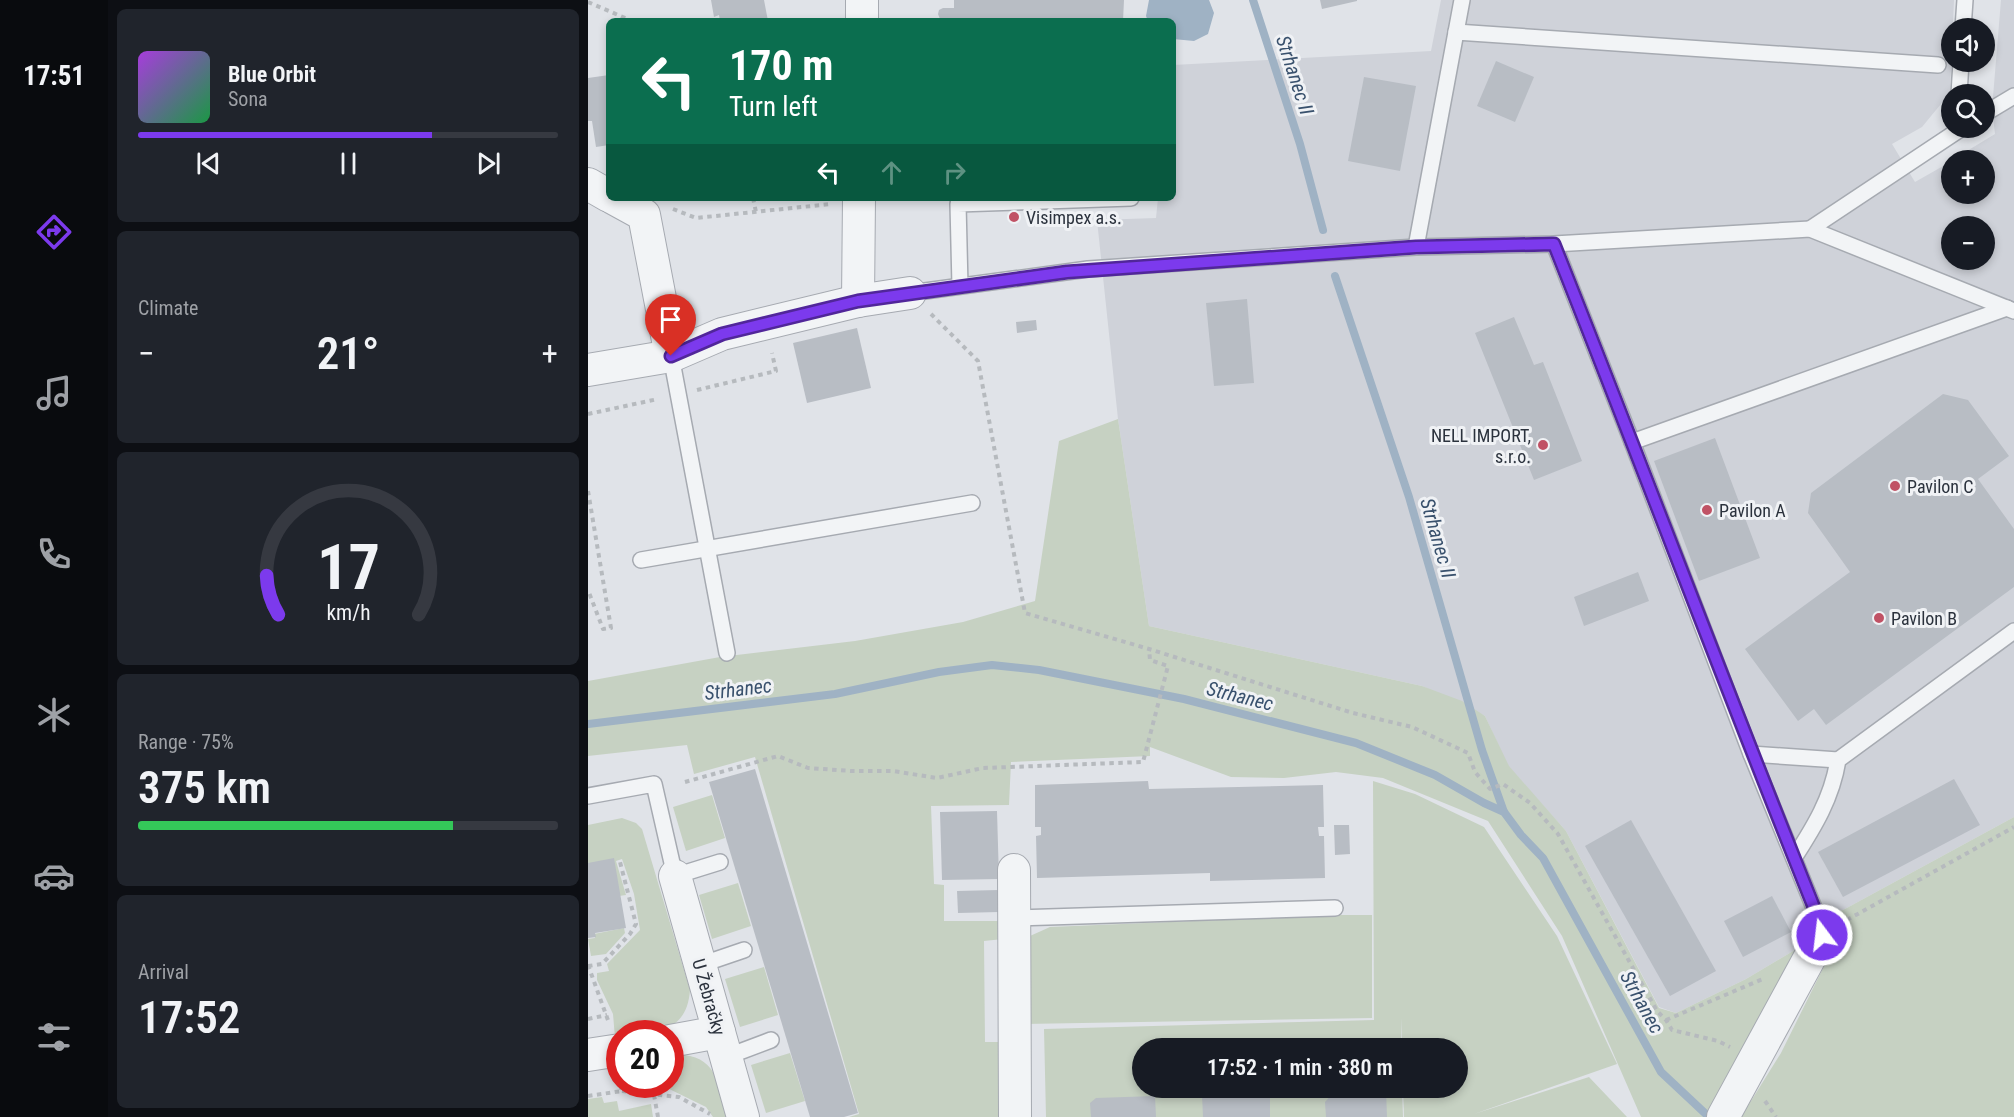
<!DOCTYPE html>
<meta charset="utf-8">
<style>
body{margin:0;font-family:"Roboto Condensed",sans-serif;background:#20242c;color:#f1f3f6;height:100vh;display:flex;flex-direction:column;font-size:22px;white-space:nowrap}
*{box-sizing:border-box;margin:0}
p{font-size:20px;color:#9ea1a6}
.icon{flex:none;width:33px;height:33px;fill:none;stroke:currentColor;stroke-width:2;stroke-linecap:round;stroke-linejoin:round}
.map{position:relative;flex:1;overflow:hidden}
.sheet{display:flex;flex-direction:column;gap:9px;padding:9px;background:#0d0f14;width:480px}
.sheet>*{flex:none}
.banner{position:absolute;left:18px;top:18px;width:570px;height:183px;border-radius:9px;box-shadow:0 3px 9px #0003;background:#0b6e4f;color:#fff;overflow:hidden}
.tools{position:absolute;left:1353px;top:18px;display:grid;gap:12px}
.tools a{display:grid;place-items:center;width:54px;height:54px;border-radius:50%;background:#171b24;box-shadow:0 3px 9px #0003;font-size:30px}
.speed{position:absolute;left:18px;top:1020px;display:flex;gap:12px;font-size:30px;font-weight:700;text-align:center}
.speed>*{display:grid;place-content:center;width:78px;height:78px;border-radius:50%;background:#171b24;box-shadow:0 3px 9px #0003;line-height:1}
.speed .limit{border:9px solid #d22;background:#fff;color:#111}
.pin{position:absolute;display:grid;place-items:center;width:51px;height:51px;color:#fff;margin:-62px -26px;border-radius:50% 50% 50% 0;rotate:-45deg;box-shadow:0 0 6px #0007}
.pin .icon{rotate:45deg}
.me{position:absolute;width:66px;margin:-33px;rotate:345deg;stroke-linejoin:round;filter:drop-shadow(0 0 4px #0008)}
.turn{display:flex;align-items:center;gap:21px;height:126px;padding:0 24px;font-size:27px}
.turn .icon{width:78px;height:78px;stroke-width:2.5}
.turn b{display:block;font-size:42px;line-height:51px}
.lanes{display:flex;align-items:center;height:57px;padding:0 24px;background:#0003;justify-content:center;gap:30px;direction:ltr}
.lanes .off{opacity:.35}
.big{font-size:45px;font-weight:600;line-height:1.1}
.sheet .widget{flex:1;display:flex;flex-direction:column;justify-content:center;gap:9px;min-width:0;padding:0 21px;border-radius:9px;background:#20242c}
.sheet .dial{align-items:center;gap:0}
.dial svg{height:156px;overflow:visible;fill:none;stroke:#363941;stroke-width:7;stroke-linecap:round;text-anchor:middle}
.dial text{fill:#f1f3f6;stroke:none}
.song{display:flex;align-items:center;gap:18px}
.cover{width:72px;height:72px;border-radius:9px;background:linear-gradient(135deg,hsl(280 70% 55%),hsl(140 70% 35%))}
.played{height:6px;border-radius:3px;background:linear-gradient(90deg,#7c3aed 70%,#363941 70%)}
.keys{display:flex;justify-content:space-around;direction:ltr}
.heat{display:flex;justify-content:space-between;align-items:center;font-size:33px;direction:ltr}
.charge{height:9px;border-radius:4px;background:linear-gradient(90deg,#34c759 75%,#363941 0)}
.trip{position:absolute;left:544px;top:1038px;width:336px;height:60px;border-radius:30px;background:#171b24;box-shadow:0 3px 9px #0003;font-weight:600;line-height:60px;text-align:center}
main{display:flex;flex:1;min-height:0}
.tabs{display:flex;flex-direction:column;width:108px;justify-content:space-around;align-items:center;background:#090b0e;color:#9ea1a6}
.tabs .icon{width:42px;height:42px}
.tabs .selected{color:#7c3aed}
.tabs b{font-size:27px;color:#f1f3f6}
.map>svg:first-child{display:block}
.built{fill:#cfd2d9;fill-rule:evenodd}
.green{fill:#c6d1c2}
.water{fill:#9fb2c4}
.lines{fill:none;stroke-linecap:round;stroke-linejoin:round}
.stream{stroke:#9fb2c4;stroke-width:8}
.building{fill:#b8bdc4}
.lane-casing{stroke:#a6aab1;stroke-width:18}
.street-casing{stroke:#a6aab1;stroke-width:34}
.path{stroke:#b6babe;stroke-width:4;stroke-dasharray:4.5 4.5;stroke-linecap:butt}
.lane{stroke:#f2f4f6;stroke-width:15}
.street{stroke:#f2f4f6;stroke-width:32}
.route-casing{stroke:#51269a;stroke-width:15}
.route{stroke:#7c3aed;stroke-width:10}
.poi-dot{fill:#c05265;stroke:#f0f2f5;stroke-width:2}
.labels{text-anchor:middle;dominant-baseline:central;stroke-width:6;stroke-linejoin:round;paint-order:stroke}
.poi-label{font-size:18px;fill:#2b323d;stroke:#f0f2f5;text-anchor:start}
.street-label{font-size:18px;fill:#2b323d;stroke:#f0f2f5}
.water-label{font-size:20px;font-style:italic;fill:#39516d;stroke:#f0f2f5}
</style>
<main>
<nav class="tabs">
<b>17:51</b>
<svg class="icon selected" aria-label="directions" viewBox="0 0 24 24"><path d="M12 3l9 9-9 9-9-9zM9 14v-3h6M13 9l2 2-2 2"/></svg>
<svg class="icon" aria-label="music" viewBox="0 0 24 24"><path d="M9 18V5l10-2v13"/><circle cx="6" cy="18" r="3"/><circle cx="16" cy="16" r="3"/></svg>
<svg class="icon" aria-label="phone" viewBox="0 0 24 24"><path d="M5 4h4l2 5-3 2q2 4 5 5l2-3 5 2v4C11 20 4 13 5 4z"/></svg>
<svg class="icon" aria-label="climate" viewBox="0 0 24 24"><path d="M12 3v18M4 7l16 10M4 17L20 7"/></svg>
<svg class="icon" aria-label="car" viewBox="0 0 24 24"><path d="M5 17H2v-5l4-1 3-4h7l3 4 3 1v5h-3M9 17h6M6 11h13"/><circle cx="7" cy="17" r="2"/><circle cx="17" cy="17" r="2"/></svg>
<svg class="icon" aria-label="filters" viewBox="0 0 24 24"><path d="M4 7h16M4 17h16"/><circle cx="9" cy="7" r="2"/><circle cx="15" cy="17" r="2"/></svg>
</nav>
<section class="sheet">
<div class="widget">
<div class="song"><i class="cover"></i><div><b>Blue Orbit</b><p>Sona</p></div></div>
<div class="played"></div>
<div class="keys"><svg class="icon" aria-label="previous" viewBox="0 0 24 24"><path d="M18 5L8 12l10 7zM5 5v14"/></svg><svg class="icon" aria-label="pause" viewBox="0 0 24 24"><path d="M8 5v14M16 5v14"/></svg><svg class="icon" aria-label="next" viewBox="0 0 24 24"><path d="M6 5l10 7-10 7zM19 5v14"/></svg></div>
</div>
<div class="widget"><p>Climate</p>
<div class="heat"><a>−</a><b class="big">21°</b><a>+</a></div>
</div>
<div class="widget dial"><svg viewBox="0 0 100 80">
<path d="M14 69A42 42 0 1 1 86 69"/>
<path d="M14 69A42 42 0 0 1 8 49" stroke="#7c3aed"/>
<text x="50" y="56" font-size="32" font-weight="700">17</text>
<text x="50" y="72" font-size="11">km/h</text>
</svg></div>
<div class="widget"><p>Range · 75%</p><b class="big">375 km</b><div class="charge"></div></div>
<div class="widget"><p>Arrival</p><b class="big">17:52</b></div>
</section>
<div class="map">
<svg width="1426" height="1117" viewBox="0 0 1426 1117">
<rect width="100%" height="100%" fill="#e0e3e8"/>
<!-- built -->
<path class="built" d="M853,0H1366L1362,93L1334,127L1304,144L1327,182L1364,161V194H1396V160H1364L1407,134L1404,109L1413,0H1426V817L1255,910L1251,911L1245,907L1216,923L1219,937L1212,947L1158,979L1088,1013L1071,1007L978,831L920,766L897,716L834,686L561,626L530,419L509,220L568,218L570,198H585V65L843,51ZM1364,226H1396V260H1364Z"/>
<!-- green -->
<g class="green">
<path d="M530,419L561,626L834,686L874,701L897,716L921,766L978,831L1071,1008L1088,1013L1158,979L1212,947L1214,958L1118,1117H1053L974,936L900,821L795,778L748,772L696,778L643,777L562,747V756L423,762L421,805L343,806L346,884L356,885V921H414L415,939L396,941L397,1042H416L418,1117H261L271,1114L167,757L106,774L99,745L0,756V681L132,657L267,641L375,622L447,601L471,441Z"/>
<path d="M785,781L827,794L896,827L969,936L1029,1064L886,1114L1001,1077L1039,1117H816L815,1088H870V1048H814L813,1018V1048H555V1088H814L815,1117H458L456,1029L786,1020Z"/>
<path d="M124,795L137,838L98,851L85,807Z"/>
<path d="M1426,817V1117H1153L1193,1053L1244,950L1246,907L1251,911L1255,910Z"/>
<path d="M34,818L48,823L54,829L102,990C99,1033 67,1033 32,1034L31,1038H27L25,1014L9,980V973L21,971L19,964L52,930L46,894L34,859L28,861L38,895L31,896L0,865V825Z"/>
<path d="M150,883L163,926L124,939L111,895Z"/>
<path d="M749,915H784V1018L436,1024V944L442,936L462,927Z"/>
<path d="M36,928L37,933L18,954L3,956L0,939L7,938L6,934Z"/>
<path d="M176,967L190,1015L152,1027L137,979Z"/>
<path d="M202,1053L217,1101L178,1113L163,1065Z"/>
<path d="M96,1055C130,1058 132,1090 140,1117H125L118,1107L73,1085L82,1084L83,1057Z"/>
<path d="M14,1097L16,1103L29,1101L31,1111L63,1104L65,1117H0V1099Z"/>
</g>
<!-- water -->
<path class="water" d="M561,0H621L626,13L620,34L606,41L585,39V21H560L558,16Z"/>
<g class="lines">
<!-- stream -->
<g class="stream">
<path d="M665,0L712,144L735,230"/>
<path d="M747,276L821,497L894,750L916,812"/>
<path d="M0,724L247,694L351,672L404,665L451,670L596,699L768,743L847,775L896,803L916,812L933,835L955,858L1073,1072L1121,1117"/>
</g>
</g>
<!-- building -->
<g class="building">
<path d="M123,0H176L180,21H132L131,15L126,17Z"/>
<path d="M366,0H536L535,21H366L352,19L350,14L351,10L355,8H366Z"/>
<path d="M732,0H769V1L734,9Z"/>
<path d="M908,61L946,77L927,122L889,106Z"/>
<path d="M21,75V145L8,147L4,121H0V78Z"/>
<path d="M776,77L828,86L812,171L760,161Z"/>
<path d="M659,299L666,383L626,386L618,303Z"/>
<path d="M926,317L946,365L955,362L994,461L946,480L887,333Z"/>
<path d="M448,320L449,330L429,333L428,322Z"/>
<path d="M269,328L283,388L219,403L205,343Z"/>
<path d="M1355,394L1380,400L1421,456L1390,479L1426,529V587L1238,725L1226,709L1210,721L1157,649L1262,572L1220,513L1223,493Z"/>
<path d="M1127,438L1172,558L1111,581L1066,461Z"/>
<path d="M1050,572L1061,601L996,626L986,597Z"/>
<path d="M167,769L270,1113L256,1117H222L121,782Z"/>
<path d="M1366,779L1392,825L1255,897L1230,852Z"/>
<path d="M560,781L561,789L735,785L736,827H730L731,836H736L737,878L622,881V873L449,878L448,836L453,835V827H447V785Z"/>
<path d="M409,811L411,879L354,880L352,812Z"/>
<path d="M1043,820L1128,971L1082,996L997,846Z"/>
<path d="M746,825H761L762,854L747,855Z"/>
<path d="M26,858L38,928L7,933L8,937L0,938V863Z"/>
<path d="M411,890V912L370,913L369,891Z"/>
<path d="M1184,896L1203,932L1155,957L1136,921Z"/>
<path d="M798,1090L799,1117H738L737,1102L747,1091Z"/>
<path d="M682,1093V1117H615L614,1094Z"/>
<path d="M567,1096L568,1117H503L502,1103L508,1098Z"/>
</g>
<g class="lines">
<defs>
<g id="lane">
<path d="M1375,28L1377,0"/>
<path d="M868,32L1350,65"/>
<path d="M1371,94L1373,62"/>
<path d="M1396,114L1426,96"/>
<path d="M1222,229L1374,128"/>
<path d="M966,244L1044,442L1163,754L1229,915L1234,935"/>
<path d="M828,247L874,0"/>
<path d="M372,286L370,204L543,198"/>
<path d="M322,293L500,269L828,247L966,244L1222,229L1426,311"/>
<path d="M83,356L139,653"/>
<path d="M1044,442L1419,308"/>
<path d="M53,560L384,503"/>
<path d="M1163,754L1250,760"/>
<path d="M0,796L66,784L87,876L132,862"/>
<path d="M1206,858C1226,827 1244,798 1250,760L1426,631"/>
<path d="M426,918L747,908"/>
<path d="M112,965L156,950"/>
<path d="M138,1057L183,1040"/>
</g>
<g id="street">
<path d="M274,21V0"/>
<path d="M0,184L21,196"/>
<path d="M25,198L56,215L83,356"/>
<path d="M270,301L271,198"/>
<path d="M0,370L83,356L134,334L270,301L322,293"/>
<path d="M426,870L427,1117"/>
<path d="M87,876L155,1117"/>
<path d="M82,1041L131,1032"/>
<path d="M0,1055L32,1050"/>
<path d="M1135,1117L1234,935"/>
</g>
</defs>
<!-- lane casing -->
<use href="#lane" class="lane-casing"/>
<!-- street casing -->
<use href="#street" class="street-casing"/>
<!-- path -->
<g class="path">
<path d="M0,2L44,21"/>
<path d="M165,198L168,212"/>
<path d="M85,209L108,218L243,204"/>
<path d="M343,314L390,361L437,613L561,649L765,713L824,727L880,753L887,772L902,789L915,784L942,803L970,834L1069,1011L1078,1020L1084,1030L1130,1041L1142,1047"/>
<path d="M109,390L188,371L184,353"/>
<path d="M0,414L70,399"/>
<path d="M0,491L23,628L15,629L0,590"/>
<path d="M97,782L190,756L220,768L263,771H305L349,778L395,768L555,762L580,666L562,660L561,649"/>
<path d="M1259,920L1426,827"/>
<path d="M0,965L21,1023"/>
<path d="M0,966L14,964L42,934L48,924L32,862"/>
<path d="M0,1019L19,1015"/>
<path d="M1078,1020L1175,979"/>
<path d="M34,1091L91,1097L122,1114"/>
<path d="M66,1095L70,1117"/>
<path d="M0,1096L34,1091L32,1084"/>
<path d="M1177,1101L1188,1117"/>
</g>
<!-- lane -->
<use href="#lane" class="lane"/>
<!-- street -->
<use href="#street" class="street"/>
</g>
<g class="lines">
<defs>
<path id="route" d="M83,356L134,334L270,301L479,272L828,247L966,244C1055,467 1139,692 1229,915L1234,935"/>
</defs>
<!-- route casing -->
<use href="#route" class="route-casing"/>
<!-- route -->
<use href="#route" class="route"/>
</g>
<!-- markers -->
<g class="poi-dot">
<circle cx="426" cy="217" r="6"/>
<circle cx="955" cy="445" r="6"/>
<circle cx="1307" cy="486" r="6"/>
<circle cx="1119" cy="510" r="6"/>
<circle cx="1291" cy="618" r="6"/>
</g>
<g class="labels">
<!-- poi labels -->
<g class="poi-label">
<text x="438" y="217">Visimpex a.s.</text>
<text x="943" y="435" text-anchor="end">NELL IMPORT,<tspan x="943" dy="21">s.r.o.</tspan></text>
<text x="1319" y="486">Pavilon C</text>
<text x="1131" y="510">Pavilon A</text>
<text x="1303" y="618">Pavilon B</text>
</g>
<!-- street labels -->
<g class="street-label">
<text transform="translate(121 997) rotate(74)">U Žebračky</text>
</g>
<!-- water labels -->
<g class="water-label">
<text transform="translate(707 75) rotate(72)">Strhanec II</text>
<text transform="translate(850 538) rotate(74)">Strhanec II</text>
<text transform="translate(150 689) rotate(-7)">Strhanec</text>
<text transform="translate(652 696) rotate(14)">Strhanec</text>
<text transform="translate(1054 1002) rotate(61)">Strhanec</text>
</g>
</g>
</svg>
<div class="tools">
<a><svg class="icon" aria-label="sound" viewBox="0 0 24 24"><path d="M4 9h4l5-4v14l-5-4H4zM17 9q2 3 0 6"/></svg></a>
<a><svg class="icon" aria-label="search" viewBox="0 0 24 24"><circle cx="10" cy="10" r="6"/><path d="M15 15l6 6"/></svg></a>
<a>+</a>
<a>−</a>
</div>
<div class="speed"><div class="limit">20</div></div>
<div class="pin" style="left:83px;top:356px;background:#d93025"><svg class="icon" aria-label="arrive" viewBox="0 0 24 24"><path d="M6 21V4h12l-3 4 3 4H6"/></svg></div>
<svg class="me" style="left:1234px;top:935px" viewBox="-20 -20 40 40"><circle r="17" fill="#7c3aed" stroke="#fff" stroke-width="3"/><path d="M0-11L8 9 0 5-8 9z" fill="#fff"/></svg>
<div class="trip">17:52 · 1 min · 380 m</div>
<div class="banner">
<div class="turn"><svg class="icon" aria-label="left" viewBox="0 0 24 24"><path d="M17 20v-9H6M10 6l-5 5 5 5"/></svg><div><b>170 m</b>Turn left</div></div>
<div class="lanes"><svg class="icon" aria-label="left" viewBox="0 0 24 24"><path d="M17 20v-9H6M10 6l-5 5 5 5"/></svg><svg class="icon off" aria-label="ahead" viewBox="0 0 24 24"><path d="M12 20V5M6 11l6-6 6 6"/></svg><svg class="icon off" aria-label="right" viewBox="0 0 24 24"><path d="M7 20v-9h11M14 6l5 5-5 5"/></svg></div>
</div>
</div>
</main>
